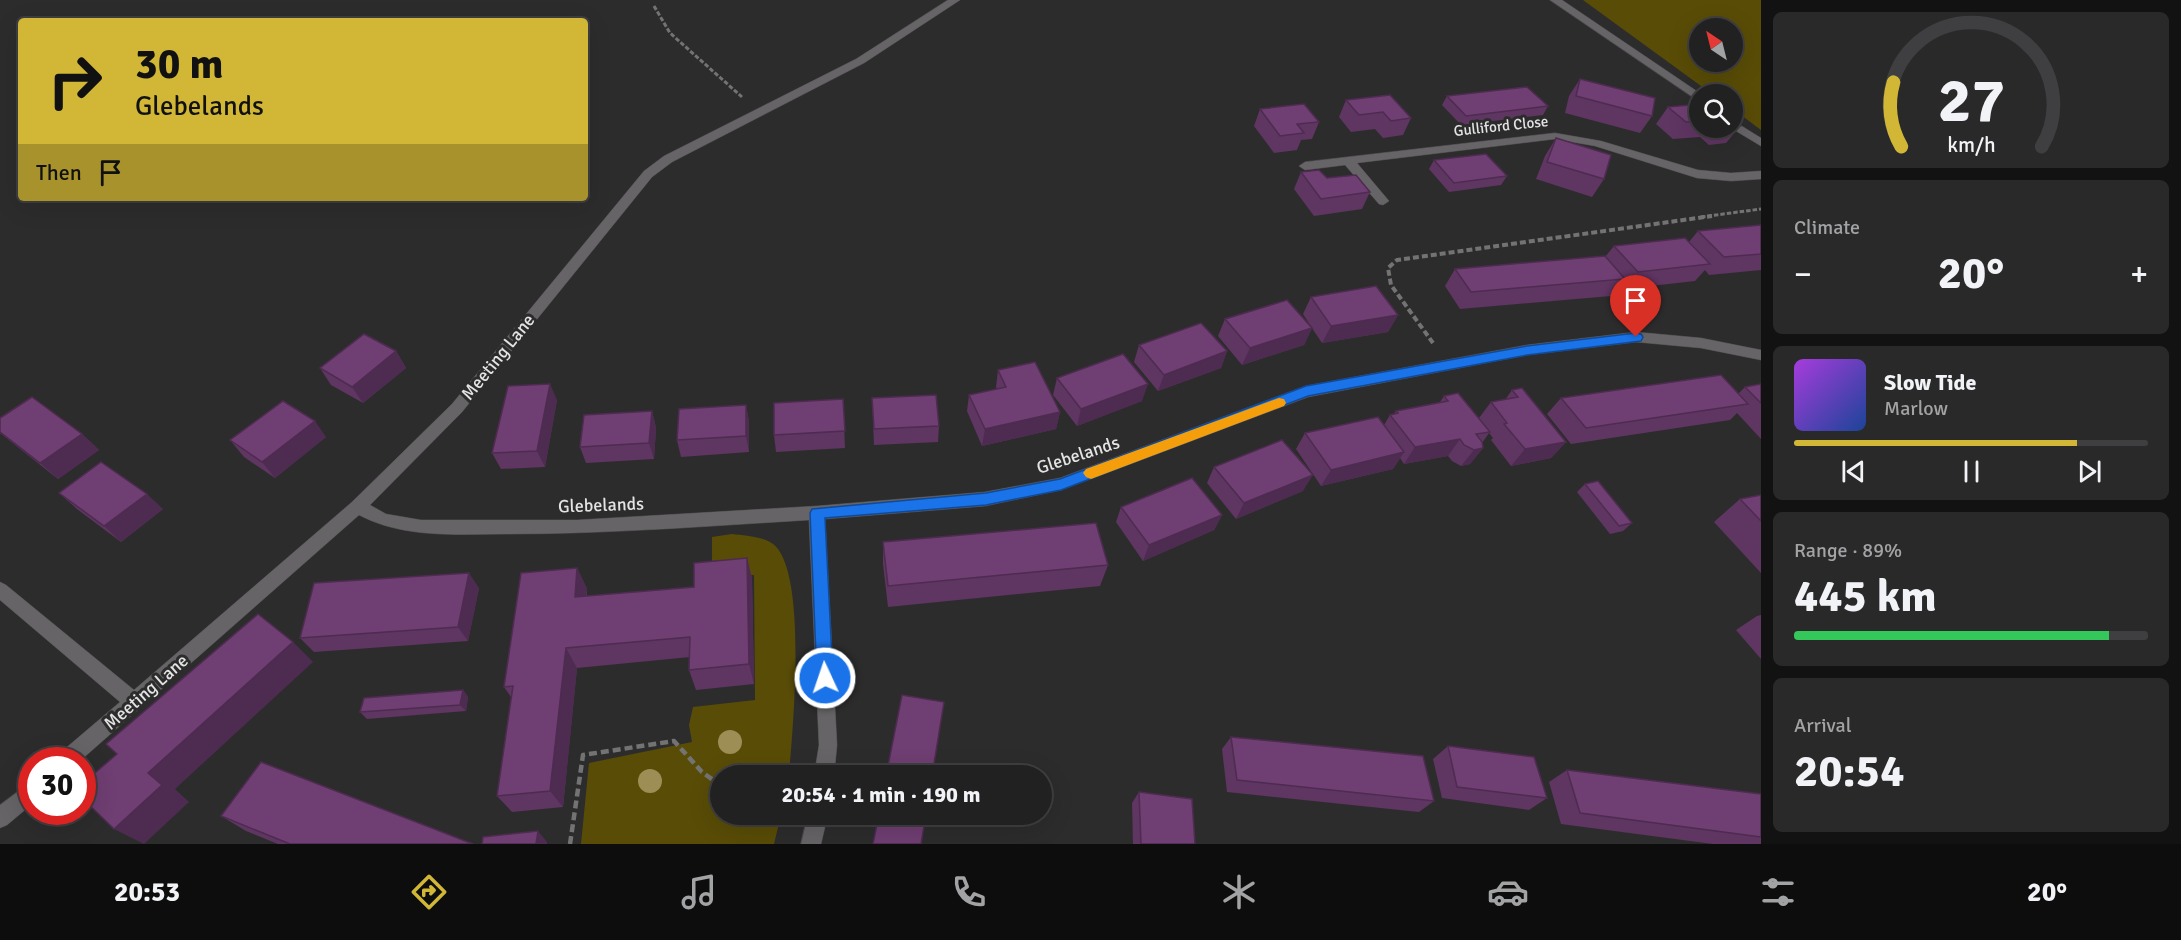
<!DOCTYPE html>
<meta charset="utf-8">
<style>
body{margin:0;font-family:Signika,sans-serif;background:#2a292a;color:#f1f3f6;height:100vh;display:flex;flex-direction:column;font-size:22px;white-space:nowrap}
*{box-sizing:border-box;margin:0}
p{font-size:20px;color:#a2a3a5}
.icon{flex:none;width:33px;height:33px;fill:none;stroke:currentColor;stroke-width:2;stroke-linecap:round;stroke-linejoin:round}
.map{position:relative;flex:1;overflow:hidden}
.panel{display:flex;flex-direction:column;gap:12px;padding:12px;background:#131213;width:420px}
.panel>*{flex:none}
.hud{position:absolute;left:18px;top:18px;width:570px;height:183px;border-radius:6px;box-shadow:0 6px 24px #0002,0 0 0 2px #3f3e40;background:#d2b736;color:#111;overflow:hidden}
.needle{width:39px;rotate:325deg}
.controls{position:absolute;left:1689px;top:18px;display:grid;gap:12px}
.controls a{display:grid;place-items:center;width:54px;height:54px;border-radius:50%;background:#222122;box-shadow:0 6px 24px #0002,0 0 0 2px #3f3e40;font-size:30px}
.speed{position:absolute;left:18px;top:747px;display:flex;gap:12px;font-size:30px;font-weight:700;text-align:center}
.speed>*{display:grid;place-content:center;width:78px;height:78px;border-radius:50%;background:#222122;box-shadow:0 6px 24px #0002,0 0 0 2px #3f3e40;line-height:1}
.speed .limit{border:9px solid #d22;background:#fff;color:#111}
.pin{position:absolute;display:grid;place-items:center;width:51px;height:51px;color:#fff;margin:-62px -26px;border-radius:50% 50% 50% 0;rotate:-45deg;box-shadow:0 0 6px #0007}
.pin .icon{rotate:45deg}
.me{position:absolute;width:66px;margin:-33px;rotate:357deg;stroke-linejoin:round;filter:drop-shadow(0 0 4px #0008)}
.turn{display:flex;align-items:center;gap:21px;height:126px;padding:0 18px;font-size:27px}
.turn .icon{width:78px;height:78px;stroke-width:2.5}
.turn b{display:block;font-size:42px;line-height:51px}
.then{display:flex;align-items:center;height:57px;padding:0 18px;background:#0003;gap:12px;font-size:22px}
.big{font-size:45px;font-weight:800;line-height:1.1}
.panel .widget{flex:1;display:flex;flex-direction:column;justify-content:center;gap:9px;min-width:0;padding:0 21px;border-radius:9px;background:#2a292a}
.panel .dial{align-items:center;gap:0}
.dial svg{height:156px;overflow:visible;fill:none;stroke:#3f3e40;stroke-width:7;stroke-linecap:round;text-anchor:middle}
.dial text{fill:#f1f3f6;stroke:none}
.song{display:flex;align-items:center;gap:18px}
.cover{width:72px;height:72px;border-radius:9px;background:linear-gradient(135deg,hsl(280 70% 55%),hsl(220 70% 35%))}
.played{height:6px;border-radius:3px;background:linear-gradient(90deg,#d2b736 80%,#3f3e40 80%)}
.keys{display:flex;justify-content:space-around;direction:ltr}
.heat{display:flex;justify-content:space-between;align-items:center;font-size:33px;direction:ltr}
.charge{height:9px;border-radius:4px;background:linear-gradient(90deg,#34c759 89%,#3f3e40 0)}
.trip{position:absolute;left:710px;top:765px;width:342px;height:60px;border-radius:30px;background:#222122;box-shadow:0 6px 24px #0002,0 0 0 2px #3f3e40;font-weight:800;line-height:60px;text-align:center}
.menu{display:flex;height:96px;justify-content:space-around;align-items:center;background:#0e0d0e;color:#a2a3a5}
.menu .icon{width:42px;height:42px}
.menu .selected{color:#d2b736}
.menu b{font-size:27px;color:#f1f3f6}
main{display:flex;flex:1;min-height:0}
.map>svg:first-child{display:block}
.green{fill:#594c07;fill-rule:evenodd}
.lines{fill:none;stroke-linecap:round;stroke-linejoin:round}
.minor-casing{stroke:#4c4a4c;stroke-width:1}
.path-far2{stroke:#747374;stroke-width:3;stroke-dasharray:4.5 2;stroke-linecap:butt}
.path-far1{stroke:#747374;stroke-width:4;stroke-dasharray:6 3;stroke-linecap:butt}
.path{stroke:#747374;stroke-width:4.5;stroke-dasharray:8 4;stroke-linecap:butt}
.minor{fill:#666466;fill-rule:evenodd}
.tree{fill:#9d8e55}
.wall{fill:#5f3562}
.shaded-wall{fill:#4e2b50}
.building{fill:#6f3e72;stroke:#4e2b50;stroke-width:1.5}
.route{fill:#1a73e8;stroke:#114b97;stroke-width:1.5}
.slow{fill:#f59e0b}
.labels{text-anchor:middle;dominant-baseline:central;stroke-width:6;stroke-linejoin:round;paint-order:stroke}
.far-street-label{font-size:15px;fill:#e5e4e5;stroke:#2d2c2d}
.street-label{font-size:18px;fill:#e5e4e5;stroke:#2d2c2d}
</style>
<main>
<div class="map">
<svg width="1761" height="844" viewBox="0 0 1761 844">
<rect width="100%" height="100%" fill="#2d2c2d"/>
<!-- green -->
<g class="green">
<path d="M1583,0H1761V130L1733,109L1732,94H1712ZM1700,28H1732V62H1700Z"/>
<path d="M732,534C746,536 769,536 778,549C806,587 793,727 789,775L720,776V814L781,815L774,844H581L589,763L692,742L689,725L693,707L755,700L754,575L712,579V537Z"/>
</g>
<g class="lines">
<defs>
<g id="minor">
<path d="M948,0H960L864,63L672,162L652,177L462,412L370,505L386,514L421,520H577L817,506L985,492L1060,478L1306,386L1527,345L1636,332L1701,338L1761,350V360L1701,348L1636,342L1527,355L1308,397L1061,490L985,506L825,519L837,745L834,776H814L819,745L809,520C709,526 608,534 507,534C457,534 405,539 359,515L81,760H58L60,753L120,702L0,600V582L6,585L134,690L352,502L452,404L644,171L664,156L856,59Z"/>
<path d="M1550,0H1562L1701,94L1700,102Z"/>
<path d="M1732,120L1761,138V146L1731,128Z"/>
<path d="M1555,133L1601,141L1698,170L1731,173L1761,171V179L1731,181L1697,178L1595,146L1555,139L1357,163L1389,201L1383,205L1379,204L1345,165L1305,170L1299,166L1305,162Z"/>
<path d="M32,781V804L7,825L0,828V805Z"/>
<path d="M808,814H828L821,844H801Z"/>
</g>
</defs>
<!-- minor casing -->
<use href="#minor" class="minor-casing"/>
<!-- path-far2 -->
<g class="path-far2">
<path d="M654,6L670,33L742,97"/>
<path d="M1701,217L1761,209"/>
</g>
<!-- path-far1 -->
<path class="path-far1" d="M1433,343L1391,285L1388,268L1397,260L1712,216"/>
<!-- path -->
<g class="path">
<path d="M772,814L789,819"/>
<path d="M570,844L583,755L674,741L702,772L720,785"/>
</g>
<!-- minor -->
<use href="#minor" class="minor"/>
</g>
<!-- trees -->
<g class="tree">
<circle cx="730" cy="742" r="12"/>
<circle cx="650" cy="781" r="12"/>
</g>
<!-- wall -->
<g class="wall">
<path d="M1580,79L1652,116L1640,133L1565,113L1569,96Z"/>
<path d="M1447,96L1548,106L1543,115L1461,125L1442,105Z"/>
<path d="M1346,100L1411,118L1403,135L1383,138L1375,129L1351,132L1339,117Z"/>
<path d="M1700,104V128H1732V120L1740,126L1726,143L1709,145L1700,137L1673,139L1656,124L1668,107Z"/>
<path d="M1260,109L1319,122L1312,139L1301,140L1297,150L1274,153L1254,126Z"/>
<path d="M1556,138L1604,179L1592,197L1536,179L1545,156Z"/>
<path d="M1434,160L1507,176L1501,185L1449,192L1429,169Z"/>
<path d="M1301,172L1327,178L1370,192L1362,209L1314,216L1294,189Z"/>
<path d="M1761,225V270L1709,275L1705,270L1695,281L1624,289L1620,285L1611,296L1460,309L1445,286L1455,269L1605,257L1614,246L1689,242L1698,231Z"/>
<path d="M1311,297L1398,315L1388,332L1322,343L1312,328L1304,345L1242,365L1218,336L1225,319L1312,328L1303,314Z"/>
<path d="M1139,345L1227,351L1221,368L1158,391L1134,362Z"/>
<path d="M396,351L406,368L363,403L331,385L320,368Z"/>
<path d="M998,370L1060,412L1056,429L982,446L967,411L969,395L997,389L996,387Z"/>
<path d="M1057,378L1142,401L1077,426L1053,395Z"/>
<path d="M1761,384V439L1737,413L1730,420L1571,444L1547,414L1561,398L1738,394L1745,387Z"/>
<path d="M1512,390L1566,442L1551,458L1511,466L1491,440L1493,438L1489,433L1482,443L1483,448L1470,464L1461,466L1452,461L1448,456L1404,464L1400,458L1393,469L1321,486L1296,449L1305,433L1384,425L1390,415L1394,414L1396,411L1440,402L1444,396L1479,418L1491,402L1505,400Z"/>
<path d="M872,398L939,426L938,442L874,445Z"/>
<path d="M843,399L845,448L776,452L774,435Z"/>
<path d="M557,400L545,467L501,469L492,453Z"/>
<path d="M746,405L749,422V452L681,457L677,440Z"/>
<path d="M652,411L656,428L654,459L586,463L580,447Z"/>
<path d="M0,418L82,434L99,450L58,479L0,433Z"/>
<path d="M326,437L275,478L244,457L230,440Z"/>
<path d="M1214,467L1303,491L1236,519L1207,483Z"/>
<path d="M1585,484L1632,523L1623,531L1610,534L1577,492Z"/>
<path d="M59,493L163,509L121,542L77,509Z"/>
<path d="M1761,495V573L1714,522L1740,499Z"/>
<path d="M1121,507L1222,515L1214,530L1143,561L1116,522Z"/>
<path d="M883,542L1108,565L1100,586L888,607L883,564Z"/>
<path d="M747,558L752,579L754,684L696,690L689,670L690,657L577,668L563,807L512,812L497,796L511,697L504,687L577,568L587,589V596L694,587Z"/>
<path d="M479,588L468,641L314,652L300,638Z"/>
<path d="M1761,615V659L1736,630L1757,616Z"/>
<path d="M463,690L468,697L466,711L367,719L360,712Z"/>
<path d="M1231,737L1434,801L1419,812L1227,792L1222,749Z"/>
<path d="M1448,746L1547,798L1529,810L1442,798L1433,759Z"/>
<path d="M1567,770L1761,837V844H1713L1561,824L1549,782Z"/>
<path d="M1139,792L1195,844H1133L1132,803Z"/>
<path d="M221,816L473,844H278L246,831Z"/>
</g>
<!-- shaded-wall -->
<g class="shaded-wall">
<path d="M1398,315L1388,332L1322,343L1331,326Z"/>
<path d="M1312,328L1304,345L1242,365L1250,348Z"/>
<path d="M396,351L406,368L363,403L352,387Z"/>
<path d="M1227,351L1221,368L1158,391L1164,375Z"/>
<path d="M550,384L557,400L545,467L537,451Z"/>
<path d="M1148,384L1142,401L1077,426L1081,409Z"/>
<path d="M746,405L749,422V452L746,436Z"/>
<path d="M652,411L656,428L654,459L649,443Z"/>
<path d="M1060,412L1056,429L982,446L985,429Z"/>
<path d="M315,421L326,437L275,478L262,462Z"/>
<path d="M82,434L99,450L58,479L40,463Z"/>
<path d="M1460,439L1448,456L1404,464L1415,447Z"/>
<path d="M1566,442L1551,458L1511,466L1525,449Z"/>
<path d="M1483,448L1470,464L1461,466L1474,450Z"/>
<path d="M1404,452L1393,469L1321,486L1331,470Z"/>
<path d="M1313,475L1303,491L1236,519L1244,503Z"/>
<path d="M147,494L163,509L121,542L104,526Z"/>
<path d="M1222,515L1214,530L1143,561L1149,545Z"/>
<path d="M747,558L752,579L754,684L749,664Z"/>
<path d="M577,568L587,589L585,618L575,597Z"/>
<path d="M469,573L479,588L468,641L458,627Z"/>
<path d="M293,642L313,662L175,789L189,802L144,844L114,829L148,773Z"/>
<path d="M566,648L577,668L563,807L550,791Z"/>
<path d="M463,690L468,697L466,711L460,705Z"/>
<path d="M538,831L547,842V844H536Z"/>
</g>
<!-- building -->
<g class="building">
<path d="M1580,79L1655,98L1652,116L1576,96Z"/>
<path d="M1527,87L1548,106L1466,116L1447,96Z"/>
<path d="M1390,95L1411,118L1391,121L1383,112L1359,115L1346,100Z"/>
<path d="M1304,104L1319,122L1297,124L1304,133L1280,136L1260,109Z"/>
<path d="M1700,104V121L1686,122L1668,107Z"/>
<path d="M1732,120L1740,126L1732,127Z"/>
<path d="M1556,138L1611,155L1604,179L1547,162Z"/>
<path d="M1486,154L1507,176L1454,183L1434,160Z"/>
<path d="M1319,170L1327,178L1356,175L1370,192L1321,199L1301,172Z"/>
<path d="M1761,225V254L1724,257L1698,231Z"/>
<path d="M1685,238L1710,264L1638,272L1614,246Z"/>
<path d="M1605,256L1625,279L1471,292L1455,269Z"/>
<path d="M1376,286L1398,315L1331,326L1311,297Z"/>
<path d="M1287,300L1312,328L1250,348L1225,319Z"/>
<path d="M1201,323L1227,351L1164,375L1139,345Z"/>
<path d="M364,334L396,351L352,387L320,368Z"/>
<path d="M1123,354L1148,384L1081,409L1057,378Z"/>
<path d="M1035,362L1060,412L985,429L969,395L1006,387L998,370Z"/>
<path d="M1721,375L1748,404L1586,428L1561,398Z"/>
<path d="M550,384L537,451L492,453L508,386Z"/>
<path d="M1761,384V403L1745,387Z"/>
<path d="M1522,388L1566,442L1525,449L1504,424L1507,423L1491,402L1518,397L1512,390Z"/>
<path d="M1458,393L1490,432L1476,434L1482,442L1483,448L1474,450L1464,445L1460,439L1415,447L1390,415L1398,413L1396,411L1448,401L1444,396Z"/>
<path d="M936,395L939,426L874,429L872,398Z"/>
<path d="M32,397L82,434L40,463L0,432V418Z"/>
<path d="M843,399L845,431L774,435V403Z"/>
<path d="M283,401L315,421L262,462L230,440Z"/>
<path d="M746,405V436L677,440L679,409Z"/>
<path d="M652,411L649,443L580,447L584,415Z"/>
<path d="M1378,417L1404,452L1331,470L1305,433Z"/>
<path d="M1282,440L1313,475L1244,503L1214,467Z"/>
<path d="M101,462L147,494L104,526L59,493Z"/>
<path d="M1192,478L1222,515L1149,545L1121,507Z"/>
<path d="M1598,481L1632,523L1619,526L1585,484Z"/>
<path d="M1761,495V521L1740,499Z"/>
<path d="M1096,523L1108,565L888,586L883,542Z"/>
<path d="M747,558L749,664L689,670L690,637L566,648L550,791L497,796L513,686L504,687L521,573L577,568L575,597L694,587V563Z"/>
<path d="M469,573L458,627L300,638L314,583Z"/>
<path d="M258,614L293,642L148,773L162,785L114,829L82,798V784L117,754L106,744Z"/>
<path d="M463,690L460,705L360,712L364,698Z"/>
<path d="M902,695L944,702L932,776H886Z"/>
<path d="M1231,737L1423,756L1434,801L1237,780Z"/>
<path d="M1448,746L1534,757L1547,798L1457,787Z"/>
<path d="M261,762L473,844H290L221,816Z"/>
<path d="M1567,770L1761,794V837L1580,813Z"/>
<path d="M1139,792L1192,799L1195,844H1141Z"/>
<path d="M879,814H926L921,844H873Z"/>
<path d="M538,831L536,844H482L483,837Z"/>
</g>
<!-- route -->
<path class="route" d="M1636,333L1641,334L1643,337L1641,341L1527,355L1308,396L1061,490L986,505L825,518L833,678L831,683L825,686L819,683L817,678L810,513L812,509L986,493L1060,479L1306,386L1527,346Z"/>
<!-- slow -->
<path class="slow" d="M1279,398L1284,399L1286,403L1284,406L1091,479L1086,477L1083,473L1086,469Z"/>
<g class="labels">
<!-- far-street labels -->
<g class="far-street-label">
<text transform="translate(1501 126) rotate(-6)">Gulliford Close</text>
</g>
<!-- street labels -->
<g class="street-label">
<text transform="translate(498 357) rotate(-51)">Meeting Lane</text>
<text transform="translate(1078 455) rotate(-18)">Glebelands</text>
<text transform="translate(601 505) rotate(-2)">Glebelands</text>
<text transform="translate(146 692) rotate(-41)">Meeting Lane</text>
</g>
</g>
</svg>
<div class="controls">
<a><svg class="needle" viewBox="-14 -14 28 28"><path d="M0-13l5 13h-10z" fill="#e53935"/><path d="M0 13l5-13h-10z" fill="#a2a3a5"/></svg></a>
<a><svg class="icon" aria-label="search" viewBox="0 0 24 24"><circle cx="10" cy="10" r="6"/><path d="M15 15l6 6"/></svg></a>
</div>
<div class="speed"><div class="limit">30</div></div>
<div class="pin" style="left:1636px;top:337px;background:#d93025"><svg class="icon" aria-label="arrive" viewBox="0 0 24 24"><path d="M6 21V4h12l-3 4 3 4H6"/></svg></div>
<svg class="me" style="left:825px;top:678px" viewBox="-20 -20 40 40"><circle r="17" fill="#1a73e8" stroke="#fff" stroke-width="3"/><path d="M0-11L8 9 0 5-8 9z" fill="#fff"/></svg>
<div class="trip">20:54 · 1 min · 190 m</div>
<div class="hud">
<div class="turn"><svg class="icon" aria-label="right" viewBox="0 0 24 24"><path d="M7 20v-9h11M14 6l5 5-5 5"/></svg><div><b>30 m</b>Glebelands</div></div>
<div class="then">Then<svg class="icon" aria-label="arrive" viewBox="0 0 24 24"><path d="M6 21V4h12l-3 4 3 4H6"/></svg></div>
</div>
</div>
<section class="panel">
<div class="widget dial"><svg viewBox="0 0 100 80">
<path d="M14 69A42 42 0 1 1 86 69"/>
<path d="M14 69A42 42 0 0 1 10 36" stroke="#d2b736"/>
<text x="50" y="56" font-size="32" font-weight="700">27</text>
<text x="50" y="72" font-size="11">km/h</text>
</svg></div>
<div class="widget"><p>Climate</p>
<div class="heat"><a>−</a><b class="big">20°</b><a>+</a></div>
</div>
<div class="widget">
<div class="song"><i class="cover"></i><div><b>Slow Tide</b><p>Marlow</p></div></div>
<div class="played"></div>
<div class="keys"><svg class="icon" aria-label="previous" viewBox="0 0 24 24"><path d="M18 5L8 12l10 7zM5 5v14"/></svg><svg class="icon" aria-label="pause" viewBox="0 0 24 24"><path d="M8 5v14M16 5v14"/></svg><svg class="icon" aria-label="next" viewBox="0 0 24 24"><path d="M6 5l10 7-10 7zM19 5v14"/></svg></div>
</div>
<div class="widget"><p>Range · 89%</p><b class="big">445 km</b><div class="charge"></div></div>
<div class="widget"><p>Arrival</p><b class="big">20:54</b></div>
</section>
</main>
<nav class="menu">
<b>20:53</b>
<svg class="icon selected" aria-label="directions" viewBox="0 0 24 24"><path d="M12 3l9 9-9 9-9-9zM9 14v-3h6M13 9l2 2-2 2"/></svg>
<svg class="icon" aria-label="music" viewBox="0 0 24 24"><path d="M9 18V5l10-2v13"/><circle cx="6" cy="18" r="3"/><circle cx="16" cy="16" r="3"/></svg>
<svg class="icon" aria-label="phone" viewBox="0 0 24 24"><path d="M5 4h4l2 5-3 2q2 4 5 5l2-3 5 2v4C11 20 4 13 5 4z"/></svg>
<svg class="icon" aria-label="climate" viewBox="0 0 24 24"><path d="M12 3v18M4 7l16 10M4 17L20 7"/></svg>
<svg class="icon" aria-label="car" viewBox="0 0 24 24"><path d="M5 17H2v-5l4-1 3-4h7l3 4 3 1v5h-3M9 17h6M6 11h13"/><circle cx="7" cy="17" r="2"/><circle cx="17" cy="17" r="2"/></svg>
<svg class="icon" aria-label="filters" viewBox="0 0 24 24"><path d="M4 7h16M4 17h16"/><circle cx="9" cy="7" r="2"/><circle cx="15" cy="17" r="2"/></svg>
<b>20°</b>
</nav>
